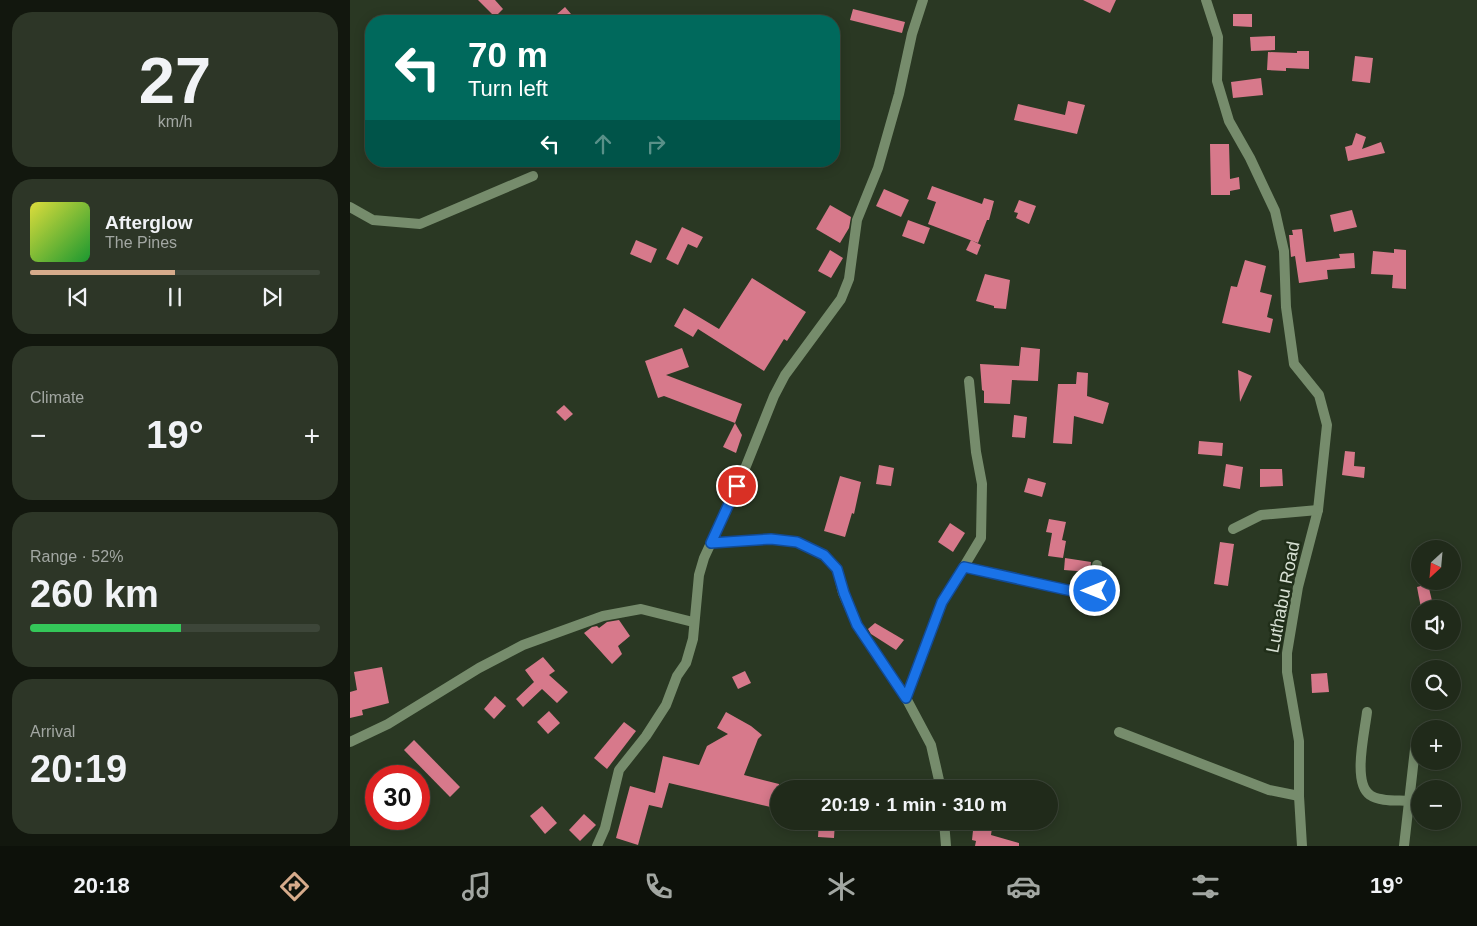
<!DOCTYPE html>
<meta charset="utf-8">
<style>
body{margin:0;font-family:Arial,sans-serif;background:#2d3627;color:#f1f3f6;height:100vh;display:flex;flex-direction:column;font-size:19px;white-space:nowrap}
*{box-sizing:border-box;margin:0}
p{font-size:16px;color:#a2a7a2}
.icon{flex:none;width:28px;height:28px;fill:none;stroke:currentColor;stroke-width:2;stroke-linecap:round;stroke-linejoin:round}
.map{position:relative;flex:1;overflow:hidden}
.side{display:flex;flex-direction:column;gap:12px;padding:12px;background:#12170e;width:350px}
.side>*{flex:none}
.banner{position:absolute;left:15px;top:15px;width:475px;height:152px;border-radius:20px;box-shadow:0 2px 12px #0003,0 0 0 1px #3d4639;background:#00695c;color:#fff;overflow:hidden}
.needle{width:32px;rotate:206deg}
.fabs{position:absolute;left:1061px;top:540px;display:grid;gap:10px}
.fabs a{display:grid;place-items:center;width:50px;height:50px;border-radius:50%;background:#202a1a;box-shadow:0 2px 12px #0003,0 0 0 1px #3d4639;font-size:25px}
.speed{position:absolute;left:15px;top:765px;display:flex;gap:10px;font-size:25px;font-weight:700;text-align:center}
.speed>*{display:grid;place-content:center;width:65px;height:65px;border-radius:50%;background:#202a1a;box-shadow:0 2px 12px #0003,0 0 0 1px #3d4639;line-height:1}
.speed .limit{border:8px solid #d22;background:#fff;color:#111}
.pin{position:absolute;display:grid;place-items:center;width:42px;height:42px;color:#fff;margin:-21px;border:2px solid #fff;border-radius:50%;box-shadow:0 1px 5px #0007}
.me{position:absolute;width:55px;margin:-28px;rotate:270deg;stroke-linejoin:round;filter:drop-shadow(0 0 4px #0008)}
.turn{display:flex;align-items:center;gap:18px;height:105px;padding:0 20px;font-size:22px}
.turn .icon{width:65px;height:65px;stroke-width:2.5}
.turn b{display:block;font-size:35px;line-height:42px}
.lanes{display:flex;align-items:center;height:48px;padding:0 20px;background:#0003;justify-content:center;gap:25px;direction:ltr}
.lanes .off{opacity:.35}
.big{font-size:38px;font-weight:600;line-height:1.1}
.side .widget{flex:1;display:flex;flex-direction:column;justify-content:center;gap:8px;min-width:0;padding:0 18px;border-radius:20px;background:#2d3627}
.side .dial{align-items:center;gap:0}
.dial b{font-size:65px;line-height:1}
.song{display:flex;align-items:center;gap:15px}
.cover{width:60px;height:60px;border-radius:8px;background:linear-gradient(135deg,hsl(60 70% 55%),hsl(130 70% 35%))}
.played{height:5px;border-radius:2px;background:linear-gradient(90deg,#d6ab8b 50%,#3d4639 50%)}
.keys{display:flex;justify-content:space-around;direction:ltr}
.heat{display:flex;justify-content:space-between;align-items:center;font-size:28px;direction:ltr}
.charge{height:8px;border-radius:4px;background:linear-gradient(90deg,#34c759 52%,#3d4639 0)}
.trip{position:absolute;left:420px;top:780px;width:288px;height:50px;border-radius:25px;background:#202a1a;box-shadow:0 2px 12px #0003,0 0 0 1px #3d4639;font-weight:600;line-height:50px;text-align:center}
.dock{display:flex;height:80px;justify-content:space-around;align-items:center;background:#0d110a;color:#a2a7a2}
.dock .icon{width:35px;height:35px}
.dock .on{color:#d6ab8b}
.dock b{font-size:22px;color:#f1f3f6}
main{display:flex;flex:1;min-height:0}
.map>svg:first-child{display:block}
.building{fill:#d7798b}
.lines{fill:none;stroke-linecap:round;stroke-linejoin:round}
.minor{stroke:#768c6c;stroke-width:10}
.route-casing{stroke:#114b97;stroke-width:12}
.route{stroke:#1a73e8;stroke-width:9}
.labels{text-anchor:middle;dominant-baseline:central;stroke-width:5;stroke-linejoin:round;paint-order:stroke}
.street-label{font-size:18px;fill:#d8e1d4;stroke:#202e19}
</style>
<main>
<section class="side">
<div class="widget dial"><b>27</b><p>km/h</p></div>
<div class="widget">
<div class="song"><i class="cover"></i><div><b>Afterglow</b><p>The Pines</p></div></div>
<div class="played"></div>
<div class="keys"><svg class="icon" aria-label="previous" viewBox="0 0 24 24"><path d="M18 5L8 12l10 7zM5 5v14"/></svg><svg class="icon" aria-label="pause" viewBox="0 0 24 24"><path d="M8 5v14M16 5v14"/></svg><svg class="icon" aria-label="next" viewBox="0 0 24 24"><path d="M6 5l10 7-10 7zM19 5v14"/></svg></div>
</div>
<div class="widget"><p>Climate</p>
<div class="heat"><a>−</a><b class="big">19°</b><a>+</a></div>
</div>
<div class="widget"><p>Range · 52%</p><b class="big">260 km</b><div class="charge"></div></div>
<div class="widget"><p>Arrival</p><b class="big">20:19</b></div>
</section>
<div class="map">
<svg width="1127" height="846" viewBox="0 0 1127 846">
<rect width="100%" height="100%" fill="#2a3823"/>
<!-- building -->
<g class="building">
<path d="M128,0H145L153,9L145,17Z"/>
<path d="M733,0H766L760,13Z"/>
<path d="M215,7L227,21H211L206,15Z"/>
<path d="M503,9L555,22L552,33L500,20Z"/>
<path d="M883,14H902V27L883,26Z"/>
<path d="M925,36V50L901,51L900,37Z"/>
<path d="M947,51H959V69L936,68V71L917,70L918,52L947,53Z"/>
<path d="M1005,56L1023,58L1020,83L1002,81Z"/>
<path d="M911,78L913,95L883,98L881,82Z"/>
<path d="M718,101L735,105L727,134L664,120L668,104L715,115Z"/>
<path d="M1006,133L1016,137L1012,149L1031,142L1035,153L998,161L995,147L1002,145Z"/>
<path d="M860,144H879L880,179L889,177L890,189L880,191V195H861Z"/>
<path d="M582,186L632,204L634,198L644,201L639,220H637L628,243L578,224L586,202L577,199Z"/>
<path d="M534,189L559,200L551,217L526,206Z"/>
<path d="M669,200L686,206L679,224L666,218L668,213L664,212Z"/>
<path d="M480,205L501,217L499,228L490,243L466,229Z"/>
<path d="M1002,210L1007,227L984,232L980,215Z"/>
<path d="M558,220L580,228L574,244L552,236Z"/>
<path d="M332,227L353,237L347,248L338,244L328,265L316,259Z"/>
<path d="M952,229L956,262L990,258L989,254L1004,253L1005,268L977,270L978,279L949,283L945,256L941,257L939,235H943L942,230Z"/>
<path d="M286,240L307,249L301,263L280,254Z"/>
<path d="M621,240L631,245L627,255L616,250Z"/>
<path d="M1044,249L1056,250V289L1042,288L1043,275L1021,274L1023,251L1044,253Z"/>
<path d="M480,250L493,258L481,278L468,271Z"/>
<path d="M895,260L916,266L910,292L922,295L917,317L923,319L920,333L872,323L881,286L887,287Z"/>
<path d="M635,274L660,280L656,309L644,308V306L626,301Z"/>
<path d="M402,278L456,312L437,341L434,339L414,371L348,329L343,337L324,326L334,308L369,329Z"/>
<path d="M671,347L690,349L688,381L662,380L660,404L634,403V391L632,390L630,364L669,366Z"/>
<path d="M332,348L339,367L316,375L392,404L385,423L314,396L308,398L295,361Z"/>
<path d="M888,370L902,376L890,402Z"/>
<path d="M727,372L738,373L737,396L759,403L753,424L724,416L722,444L703,443L708,384H726Z"/>
<path d="M214,405L223,414L215,421L206,412Z"/>
<path d="M664,415L677,417L675,438L662,437Z"/>
<path d="M385,423L392,435L386,453L373,447Z"/>
<path d="M849,441L873,443L872,456L848,454Z"/>
<path d="M995,451L1005,452L1004,466L1015,467L1014,478L992,475Z"/>
<path d="M876,464L893,467L890,489L873,486Z"/>
<path d="M529,465L544,468L541,486L526,484Z"/>
<path d="M910,469H932L933,486L910,487Z"/>
<path d="M490,476L511,482L504,514L502,513L495,537L474,531Z"/>
<path d="M678,478L696,483L692,497L674,492Z"/>
<path d="M699,519L716,522L712,540L716,541L713,558L698,556L702,533L696,532Z"/>
<path d="M600,523L615,533L603,552L588,542Z"/>
<path d="M870,542L884,544L878,586L864,584Z"/>
<path d="M715,558L741,562L740,572L714,570Z"/>
<path d="M1078,584L1083,605L1071,608L1067,587Z"/>
<path d="M269,620L280,636L268,646L272,654L262,664L234,633L242,627L247,626L249,628L257,622Z"/>
<path d="M525,623L554,640L546,650L521,634L518,629Z"/>
<path d="M193,657L205,671L199,675L218,692L207,703L192,689L173,707L166,699L184,682L175,670Z"/>
<path d="M32,667L39,703L12,710L13,715L0,718V692L7,690L4,672Z"/>
<path d="M395,671L401,683L388,689L382,677Z"/>
<path d="M977,673L979,692L962,693L961,674Z"/>
<path d="M145,696L156,706L144,719L134,709Z"/>
<path d="M199,711L210,723L198,734L187,722Z"/>
<path d="M376,712L401,726L412,735L408,739L394,775L429,784V809L319,783L312,808L299,805L288,845L266,838L280,786L305,793L313,756L349,765L357,746L378,734L367,728Z"/>
<path d="M274,722L286,731L257,769L244,758Z"/>
<path d="M64,740L110,787L100,797L54,750Z"/>
<path d="M192,806L207,823L195,834L180,816Z"/>
<path d="M234,814L246,825L230,841L219,830Z"/>
<path d="M469,821H485L484,838L468,837Z"/>
<path d="M624,821H643L641,835L669,843V846H625L626,841L622,840Z"/>
</g>
<g class="lines">
<!-- minor -->
<g class="minor">
<path d="M856,0L868,37L867,81L879,121L900,158L925,211L934,251L936,307L944,364L969,395L977,425L968,510L948,587L937,653V672L949,741V796L952,846"/>
<path d="M0,207L23,220L70,224L183,176"/>
<path d="M883,529L911,515L968,510"/>
<path d="M361,543L421,539L447,542L474,555L487,569L493,593L507,625L556,698"/>
<path d="M615,567L740,595L746,589L747,565"/>
<path d="M1017,712C1015,731 1002,783 1020,795C1030,802 1048,800 1059,801"/>
<path d="M769,732L919,790L949,796"/>
<path d="M0,742L38,724L129,668L173,645L253,616L291,609L343,622"/>
<path d="M591,789L581,745L556,698L592,603L631,538L632,484L626,452L619,381"/>
<path d="M594,821L596,846"/>
<path d="M247,846L255,828L269,770L296,736L316,705L327,676L336,663L343,639L349,575L354,558L394,471L424,396L435,375L491,299L499,279L507,220L528,168L549,94L562,34L573,0"/>
<path d="M1054,846L1065,749"/>
</g>
</g>
<g class="lines">
<defs>
<path id="route" d="M387,486L361,543L421,539L447,542L474,555L487,569L494,593L507,625L556,698L592,602L614,567L740,595L745,591"/>
</defs>
<!-- route casing -->
<use href="#route" class="route-casing"/>
<!-- route -->
<use href="#route" class="route"/>
</g>
<g class="labels">
<!-- street labels -->
<g class="street-label">
<text transform="translate(933 597) rotate(-79)">Luthabu Road</text>
</g>
</g>
</svg>
<div class="fabs">
<a><svg class="needle" viewBox="-14 -14 28 28"><path d="M0-13l5 13h-10z" fill="#e53935"/><path d="M0 13l5-13h-10z" fill="#a2a7a2"/></svg></a>
<a><svg class="icon" aria-label="sound" viewBox="0 0 24 24"><path d="M4 9h4l5-4v14l-5-4H4zM17 9q2 3 0 6"/></svg></a>
<a><svg class="icon" aria-label="search" viewBox="0 0 24 24"><circle cx="10" cy="10" r="6"/><path d="M15 15l6 6"/></svg></a>
<a>+</a>
<a>−</a>
</div>
<div class="speed"><div class="limit">30</div></div>
<div class="pin" style="left:387px;top:486px;background:#d93025"><svg class="icon" aria-label="arrive" viewBox="0 0 24 24"><path d="M6 21V4h12l-3 4 3 4H6"/></svg></div>
<svg class="me" style="left:745px;top:591px" viewBox="-20 -20 40 40"><circle r="17" fill="#1a73e8" stroke="#fff" stroke-width="3"/><path d="M0-11L8 9 0 5-8 9z" fill="#fff"/></svg>
<div class="trip">20:19 · 1 min · 310 m</div>
<div class="banner">
<div class="turn"><svg class="icon" aria-label="left" viewBox="0 0 24 24"><path d="M17 20v-9H6M10 6l-5 5 5 5"/></svg><div><b>70 m</b>Turn left</div></div>
<div class="lanes"><svg class="icon" aria-label="left" viewBox="0 0 24 24"><path d="M17 20v-9H6M10 6l-5 5 5 5"/></svg><svg class="icon off" aria-label="ahead" viewBox="0 0 24 24"><path d="M12 20V5M6 11l6-6 6 6"/></svg><svg class="icon off" aria-label="right" viewBox="0 0 24 24"><path d="M7 20v-9h11M14 6l5 5-5 5"/></svg></div>
</div>
</div>
</main>
<nav class="dock">
<b>20:18</b>
<svg class="icon on" aria-label="directions" viewBox="0 0 24 24"><path d="M12 3l9 9-9 9-9-9zM9 14v-3h6M13 9l2 2-2 2"/></svg>
<svg class="icon" aria-label="music" viewBox="0 0 24 24"><path d="M9 18V5l10-2v13"/><circle cx="6" cy="18" r="3"/><circle cx="16" cy="16" r="3"/></svg>
<svg class="icon" aria-label="phone" viewBox="0 0 24 24"><path d="M5 4h4l2 5-3 2q2 4 5 5l2-3 5 2v4C11 20 4 13 5 4z"/></svg>
<svg class="icon" aria-label="climate" viewBox="0 0 24 24"><path d="M12 3v18M4 7l16 10M4 17L20 7"/></svg>
<svg class="icon" aria-label="car" viewBox="0 0 24 24"><path d="M5 17H2v-5l4-1 3-4h7l3 4 3 1v5h-3M9 17h6M6 11h13"/><circle cx="7" cy="17" r="2"/><circle cx="17" cy="17" r="2"/></svg>
<svg class="icon" aria-label="filters" viewBox="0 0 24 24"><path d="M4 7h16M4 17h16"/><circle cx="9" cy="7" r="2"/><circle cx="15" cy="17" r="2"/></svg>
<b>19°</b>
</nav>
